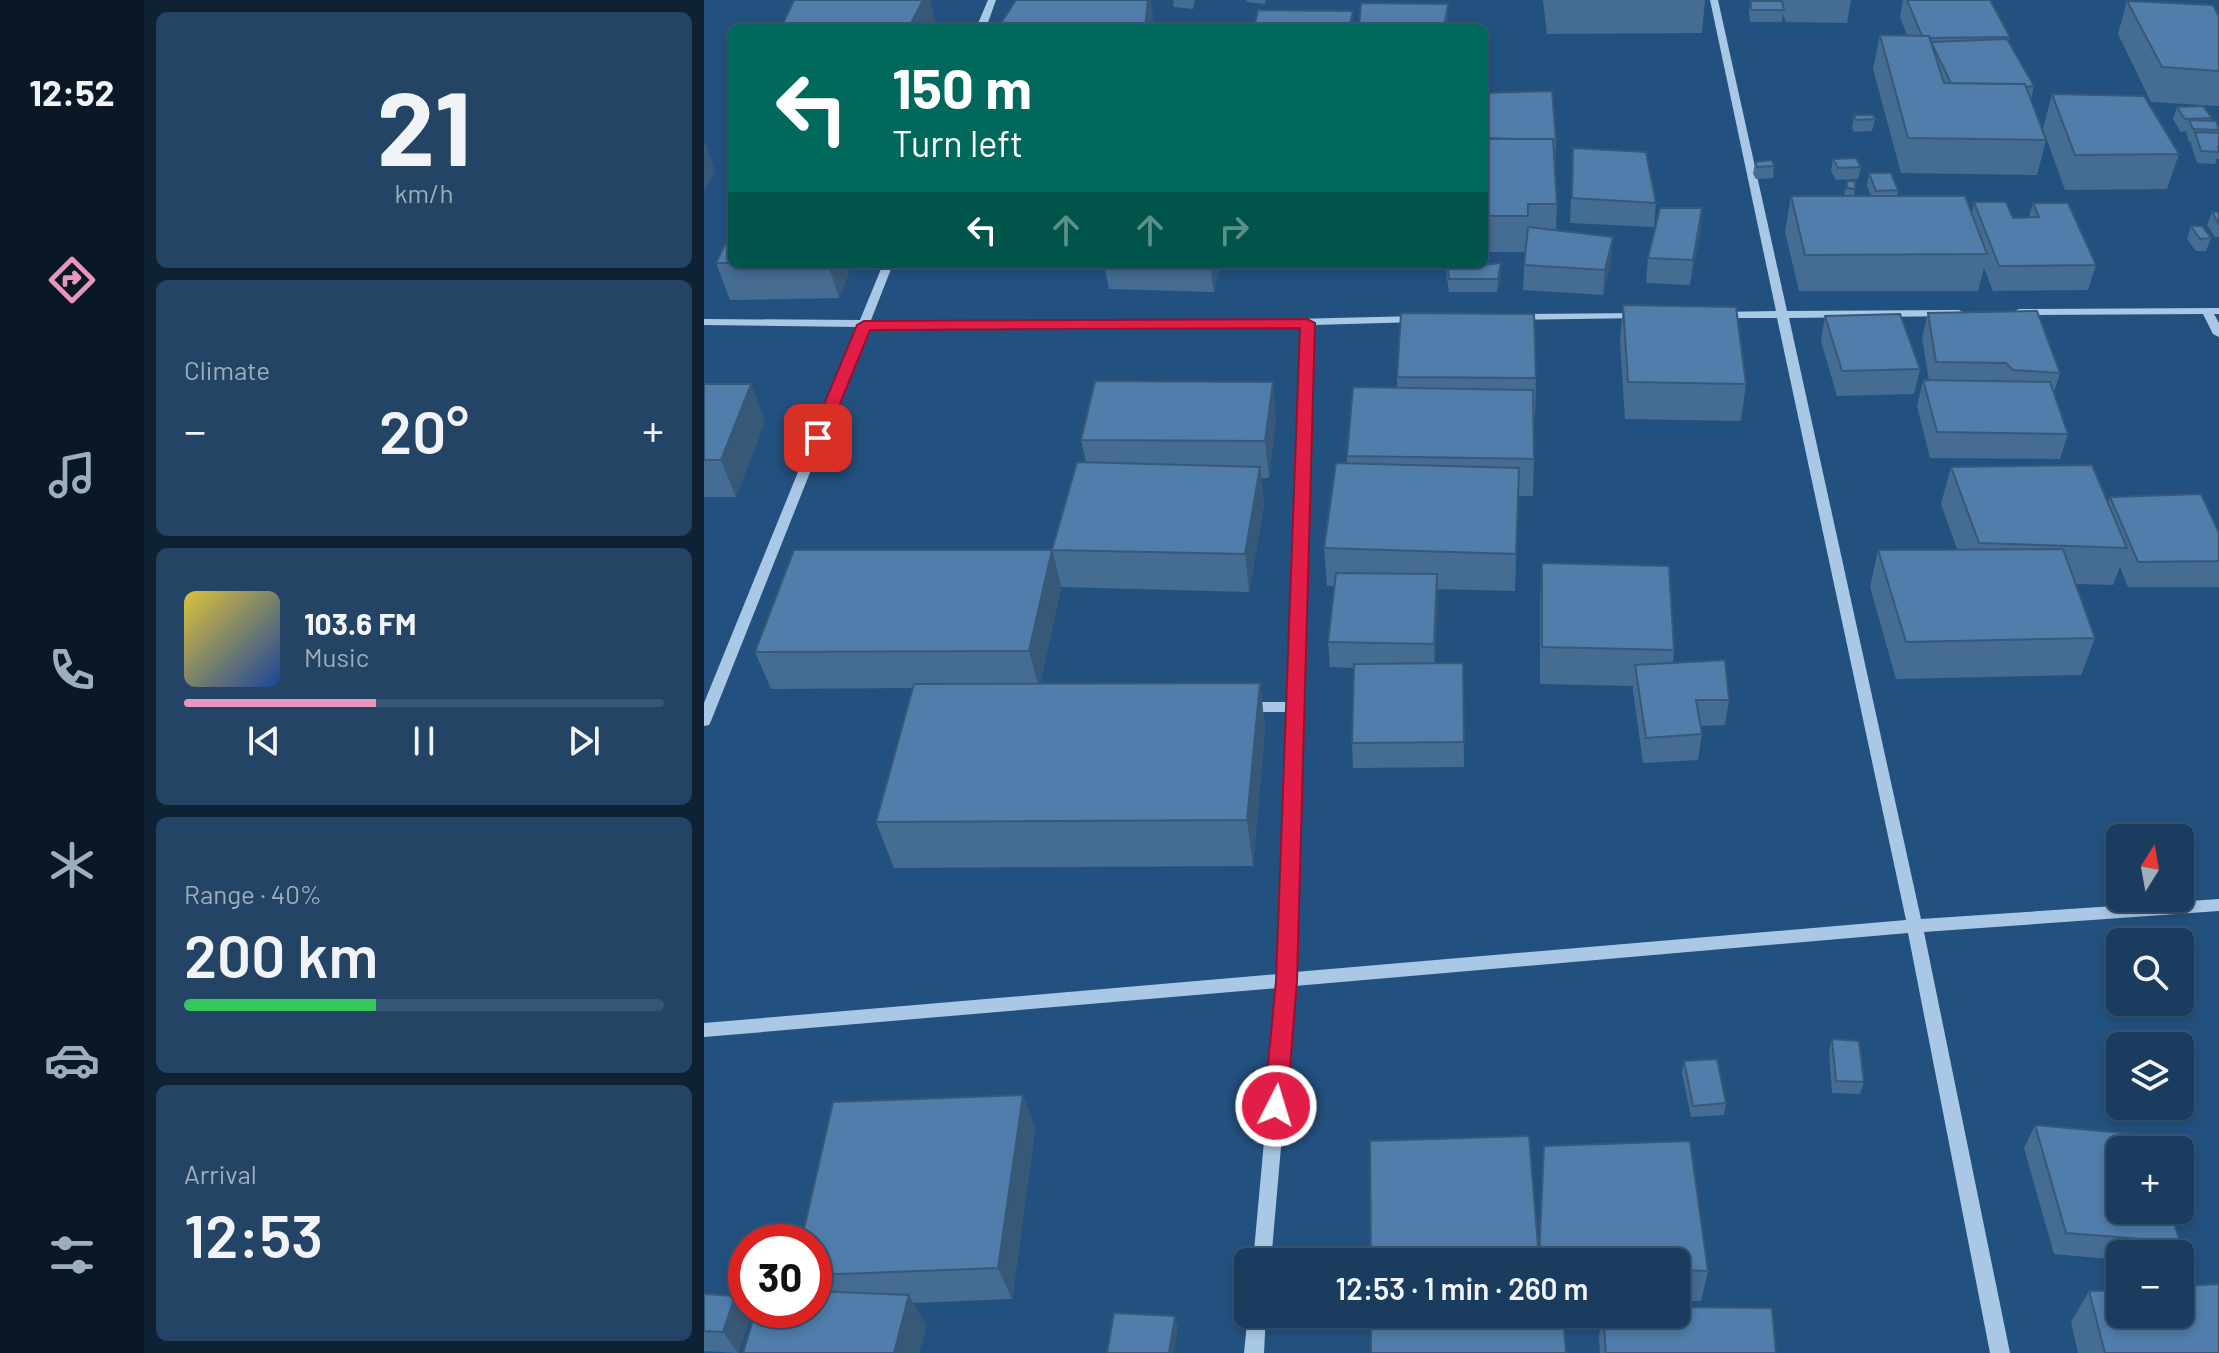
<!DOCTYPE html>
<meta charset="utf-8">
<style>
body{margin:0;font-family:Barlow,sans-serif;background:#234465;color:#f1f3f6;height:100vh;display:flex;flex-direction:column;font-size:30px;white-space:nowrap}
*{box-sizing:border-box;margin:0}
p{font-size:26px;color:#9faebd}
.icon{flex:none;width:44px;height:44px;fill:none;stroke:currentColor;stroke-width:2;stroke-linecap:round;stroke-linejoin:round}
.map{position:relative;flex:1;overflow:hidden}
.details{display:flex;flex-direction:column;gap:12px;padding:12px;background:#0e2234;width:560px}
.details>*{flex:none}
.hud{position:absolute;left:24px;top:24px;width:760px;height:244px;border-radius:12px;box-shadow:0 4px 12px #0003,0 0 0 2px #385674;background:#00695c;color:#fff;overflow:hidden}
.needle{width:52px;rotate:11deg}
.buttons{position:absolute;left:1402px;top:824px;display:grid;gap:16px}
.buttons a{display:grid;place-items:center;width:88px;height:88px;border-radius:12px;background:#1a3d5f;box-shadow:0 4px 12px #0003,0 0 0 2px #385674;font-size:40px}
.speed{position:absolute;left:24px;top:1224px;display:flex;gap:16px;font-size:40px;font-weight:700;text-align:center}
.speed>*{display:grid;place-content:center;width:104px;height:104px;border-radius:50%;background:#1a3d5f;box-shadow:0 4px 12px #0003,0 0 0 2px #385674;line-height:1}
.speed .limit{border:12px solid #d22;background:#fff;color:#111}
.pin{position:absolute;display:grid;place-items:center;width:68px;height:68px;color:#fff;margin:-34px;border-radius:16px;box-shadow:0 4px 12px #0006}
.me{position:absolute;width:88px;margin:-44px;rotate:5deg;stroke-linejoin:round;filter:drop-shadow(0 0 6px #0008)}
.turn{display:flex;align-items:center;gap:28px;height:168px;padding:0 32px;font-size:36px}
.turn .icon{width:104px;height:104px;stroke-width:2.5}
.turn b{display:block;font-size:56px;line-height:68px}
.lanes{display:flex;align-items:center;height:76px;padding:0 32px;background:#0003;justify-content:center;gap:40px;direction:ltr}
.lanes .off{opacity:.35}
.big{font-size:60px;font-weight:600;line-height:1.1}
.details .card{flex:1;display:flex;flex-direction:column;justify-content:center;gap:12px;min-width:0;padding:0 28px;border-radius:12px;background:#234465}
.details .dial{align-items:center;gap:0}
.dial b{font-size:104px;line-height:1}
.song{display:flex;align-items:center;gap:24px}
.cover{width:96px;height:96px;border-radius:12px;background:linear-gradient(135deg,hsl(50 70% 55%),hsl(220 70% 35%))}
.played{height:8px;border-radius:4px;background:linear-gradient(90deg,#e797bd 40%,#385674 40%)}
.keys{display:flex;justify-content:space-around;direction:ltr}
.heat{display:flex;justify-content:space-between;align-items:center;font-size:44px;direction:ltr}
.charge{height:12px;border-radius:6px;background:linear-gradient(90deg,#34c759 40%,#385674 0)}
.trip{position:absolute;left:530px;top:1248px;width:456px;height:80px;border-radius:12px;background:#1a3d5f;box-shadow:0 4px 12px #0003,0 0 0 2px #385674;font-weight:600;line-height:80px;text-align:center}
main{display:flex;flex:1;min-height:0}
.dock{display:flex;flex-direction:column;width:144px;justify-content:space-around;align-items:center;background:#0a1826;color:#9faebd}
.dock .icon{width:56px;height:56px}
.dock .on{color:#e797bd}
.dock b{font-size:36px;color:#f1f3f6}
.map>svg:first-child{display:block}
.lines{fill:none;stroke-linecap:round;stroke-linejoin:round}
.minor{fill:#a9c8e6;fill-rule:evenodd}
.wall{fill:#456c92}
.shaded-wall{fill:#385877}
.building{fill:#507daa;stroke:#385877;stroke-width:2}
.route{fill:#e11d48;stroke:#92132f;stroke-width:2}
</style>
<main>
<nav class="dock">
<b>12:52</b>
<svg class="icon on" aria-label="directions" viewBox="0 0 24 24"><path d="M12 3l9 9-9 9-9-9zM9 14v-3h6M13 9l2 2-2 2"/></svg>
<svg class="icon" aria-label="music" viewBox="0 0 24 24"><path d="M9 18V5l10-2v13"/><circle cx="6" cy="18" r="3"/><circle cx="16" cy="16" r="3"/></svg>
<svg class="icon" aria-label="phone" viewBox="0 0 24 24"><path d="M5 4h4l2 5-3 2q2 4 5 5l2-3 5 2v4C11 20 4 13 5 4z"/></svg>
<svg class="icon" aria-label="climate" viewBox="0 0 24 24"><path d="M12 3v18M4 7l16 10M4 17L20 7"/></svg>
<svg class="icon" aria-label="car" viewBox="0 0 24 24"><path d="M5 17H2v-5l4-1 3-4h7l3 4 3 1v5h-3M9 17h6M6 11h13"/><circle cx="7" cy="17" r="2"/><circle cx="17" cy="17" r="2"/></svg>
<svg class="icon" aria-label="filters" viewBox="0 0 24 24"><path d="M4 7h16M4 17h16"/><circle cx="9" cy="7" r="2"/><circle cx="15" cy="17" r="2"/></svg>
</nav>
<section class="details">
<div class="card dial"><b>21</b><p>km/h</p></div>
<div class="card"><p>Climate</p>
<div class="heat"><a>−</a><b class="big">20°</b><a>+</a></div>
</div>
<div class="card">
<div class="song"><i class="cover"></i><div><b>103.6 FM</b><p>Music</p></div></div>
<div class="played"></div>
<div class="keys"><svg class="icon" aria-label="previous" viewBox="0 0 24 24"><path d="M18 5L8 12l10 7zM5 5v14"/></svg><svg class="icon" aria-label="pause" viewBox="0 0 24 24"><path d="M8 5v14M16 5v14"/></svg><svg class="icon" aria-label="next" viewBox="0 0 24 24"><path d="M6 5l10 7-10 7zM19 5v14"/></svg></div>
</div>
<div class="card"><p>Range · 40%</p><b class="big">200 km</b><div class="charge"></div></div>
<div class="card"><p>Arrival</p><b class="big">12:53</b></div>
</section>
<div class="map">
<svg width="1515" height="1353" viewBox="0 0 1515 1353">
<rect width="100%" height="100%" fill="#23517f"/>
<g class="lines">
<!-- minor -->
<g class="minor">
<path d="M284,0H292L282,28H272Z"/>
<path d="M1006,0H1014L1083,311L1255,310L1261,313L1255,316L1085,318L1217,919L1515,899V911L1220,932L1306,1353H1286L1204,933L591,986L567,1262H549L574,988L0,1037V1023L575,974L584,712H540L535,711L533,707L535,703L540,702H584L597,325L416,329L164,327L7,721L5,725L0,726V703L153,327L0,325V319L156,320L179,264H189L167,320L416,323L715,316L721,319L715,322L609,325L591,972L1202,920L1073,318H1015L1009,315L1015,312L1072,311Z"/>
<path d="M1515,308V314H1510L1515,323V337L1509,334L1499,314L1315,315L1309,312L1315,309Z"/>
<path d="M935,313L939,314V318L811,320L805,317L811,314Z"/>
<path d="M544,1313L562,1314L560,1353H540Z"/>
</g>
</g>
<!-- wall -->
<g class="wall">
<path d="M469,0H491L489,9L470,7Z"/>
<path d="M542,0H562L561,4L543,2Z"/>
<path d="M839,0H1001L998,33L843,34Z"/>
<path d="M1070,0H1147L1143,23L1082,22L1079,14L1078,22H1046L1045,13L1046,1H1070Z"/>
<path d="M1199,0H1286L1306,37L1304,42L1330,86L1327,100L1342,140L1333,175L1197,173L1169,69L1176,35H1203L1196,17Z"/>
<path d="M1423,1L1515,17V106L1447,102L1414,34Z"/>
<path d="M780,93L852,140L851,165L853,204L852,231L907,262L899,295L819,290L821,252H780Z"/>
<path d="M1348,94L1475,154L1463,189L1361,190L1339,129Z"/>
<path d="M1473,107L1508,118L1507,121L1515,129V159H1513L1511,164L1493,163L1487,144L1488,142H1485L1482,131L1477,132L1469,119Z"/>
<path d="M1150,115L1171,119L1168,131L1150,132L1148,128Z"/>
<path d="M28,122V143L24,130Z"/>
<path d="M869,148L952,203L950,227L866,223Z"/>
<path d="M1129,159L1157,167L1154,179L1132,180L1127,171Z"/>
<path d="M1051,162L1070,166L1069,178L1052,179L1049,174Z"/>
<path d="M1165,173L1194,190L1193,196L1268,213L1270,202L1309,218L1325,217L1329,203L1392,265L1384,290L1289,291L1280,268L1274,291H1095L1081,232L1087,196H1140L1143,181L1151,189L1150,196H1167L1163,186Z"/>
<path d="M998,208L996,233L986,285L942,283L944,258Z"/>
<path d="M1508,212H1515V237H1511L1503,225Z"/>
<path d="M1487,226L1507,238L1502,251H1492L1483,239Z"/>
<path d="M28,230V264H148L135,298L26,300L12,263Z"/>
<path d="M400,264H516L510,292L405,289Z"/>
<path d="M741,264H769L770,266L797,276L793,292H745Z"/>
<path d="M919,305L1042,384L1037,421L921,419L916,341Z"/>
<path d="M1224,313L1356,373L1350,392L1364,434L1356,459L1226,458L1213,406L1219,380L1225,381L1218,338Z"/>
<path d="M1121,316L1216,369L1210,394L1133,396L1117,341Z"/>
<path d="M693,377L832,378L831,415H830V459L829,496H814L811,591L733,589L731,663H759L760,767L649,768L648,743L650,668L626,667L624,642L630,586H623L620,548L643,463V456L693,388Z"/>
<path d="M0,384L61,421L32,497H0Z"/>
<path d="M572,419L565,478H557L560,504L545,592L357,587L348,550L382,462L377,440Z"/>
<path d="M1247,467L1404,502L1406,497L1515,533V587H1424L1416,567L1409,585L1372,584L1391,638L1377,675L1192,679L1166,587L1174,550L1253,549L1237,504Z"/>
<path d="M838,563L970,650L969,663L1025,700L1021,725L996,726L998,734L994,760L939,763L929,691V686L836,684V600Z"/>
<path d="M357,587L336,684L556,683L561,729L549,866L190,868L172,822L209,688L67,689L51,652Z"/>
<path d="M1128,1039L1160,1082L1156,1094L1128,1093L1125,1051Z"/>
<path d="M980,1061L1022,1103L1020,1115L987,1117L978,1073Z"/>
<path d="M319,1095L331,1129L308,1299L209,1303L222,1325L215,1353H39L110,1310V1242Z"/>
<path d="M1331,1125L1476,1242L1468,1254H1416V1260L1350,1254L1320,1148Z"/>
<path d="M840,1146L1004,1271L997,1301H972V1262H667L834,1251Z"/>
<path d="M1385,1291L1515,1353H1374L1367,1322Z"/>
<path d="M0,1294L31,1296L46,1317L34,1353L0,1351Z"/>
<path d="M898,1314H972L1072,1353H896L895,1337Z"/>
</g>
<!-- shaded-wall -->
<g class="shaded-wall">
<path d="M219,0H226L232,23L229,28H205Z"/>
<path d="M444,0H447L450,22L449,28H441Z"/>
<path d="M744,4V28H740Z"/>
<path d="M649,11V28H645Z"/>
<path d="M0,140L11,171L0,192Z"/>
<path d="M998,208L996,233L986,285L989,260Z"/>
<path d="M909,237L907,262L899,295L901,270Z"/>
<path d="M797,263V276L793,292L794,279Z"/>
<path d="M124,264H148L135,298Z"/>
<path d="M506,264H516L510,292Z"/>
<path d="M569,382L572,419L565,478L561,441Z"/>
<path d="M47,384L61,421L32,497L17,460Z"/>
<path d="M556,467L560,504L545,592L541,554Z"/>
<path d="M348,550L357,587L335,688L325,651Z"/>
<path d="M733,574L734,600L730,669V644Z"/>
<path d="M556,683L561,729L549,866L543,820Z"/>
<path d="M319,1095L331,1129L308,1299L294,1268Z"/>
<path d="M205,1295L222,1325L215,1353H190Z"/>
<path d="M31,1296L46,1317L34,1353L19,1332Z"/>
<path d="M471,1316L474,1327L470,1353H465Z"/>
</g>
<!-- building -->
<g class="building">
<path d="M90,0H219L205,27L77,28Z"/>
<path d="M312,0H444L441,28H294Z"/>
<path d="M1203,0H1286L1306,37L1226,38L1225,36H1218Z"/>
<path d="M1046,1H1078L1080,10H1048Z"/>
<path d="M1423,1L1509,5L1515,17V71L1458,67Z"/>
<path d="M657,3L744,4L740,28H655Z"/>
<path d="M554,10L649,11L645,28H550Z"/>
<path d="M1176,35L1225,36L1240,83L1321,84L1342,140L1204,138Z"/>
<path d="M1303,39L1330,86L1322,87L1321,84L1247,83L1227,42Z"/>
<path d="M848,91L852,140L780,138V93Z"/>
<path d="M1348,94L1440,96L1475,154L1371,155Z"/>
<path d="M1499,106L1508,118L1481,119L1473,107Z"/>
<path d="M1150,115H1169L1171,119L1152,120Z"/>
<path d="M1485,120L1512,121L1515,130L1489,129Z"/>
<path d="M1491,132L1515,133V146H1514L1515,152L1497,151Z"/>
<path d="M780,139H849L853,204H824V216H780Z"/>
<path d="M869,148L942,152L952,203L868,198Z"/>
<path d="M1152,158L1157,167L1134,168L1129,159Z"/>
<path d="M1068,160L1070,166L1053,167L1051,162Z"/>
<path d="M1165,173H1187L1194,190L1172,191Z"/>
<path d="M1143,181H1151V189L1143,188Z"/>
<path d="M1087,196H1261L1283,254L1101,255Z"/>
<path d="M1270,202H1302L1309,218L1335,217L1329,203H1364L1392,265L1295,266Z"/>
<path d="M956,208H998L989,260L944,258Z"/>
<path d="M1508,212H1515V224Z"/>
<path d="M1487,226H1498L1507,238L1496,239Z"/>
<path d="M824,227L909,237L901,270L820,265Z"/>
<path d="M28,230V263H12Z"/>
<path d="M797,263L794,279H745L743,264H769L770,266Z"/>
<path d="M919,305L1032,307L1042,384L924,382Z"/>
<path d="M1333,311L1356,373L1309,370L1302,363L1232,362L1224,313Z"/>
<path d="M697,313L830,314L832,378L693,377Z"/>
<path d="M1196,314L1216,369L1138,371L1121,316Z"/>
<path d="M1219,380L1346,382L1364,434L1233,432Z"/>
<path d="M391,381L569,382L561,441L377,440Z"/>
<path d="M0,384H47L17,460H0Z"/>
<path d="M649,387L829,390L830,459L643,456Z"/>
<path d="M373,462L556,467L541,554L348,550Z"/>
<path d="M632,463L815,468L812,554L620,548Z"/>
<path d="M1388,465L1423,548L1275,543L1247,467Z"/>
<path d="M1497,494L1515,533V561L1434,562L1406,497Z"/>
<path d="M1359,549L1391,638L1202,642L1174,550Z"/>
<path d="M90,550H348L325,651L51,652Z"/>
<path d="M838,563L965,566L970,650L838,647Z"/>
<path d="M632,573L733,574L730,644L624,642Z"/>
<path d="M1021,660L1025,700H992L998,734L942,738L931,665Z"/>
<path d="M759,663L760,742L648,743L650,664Z"/>
<path d="M556,683L543,820L172,822L210,684Z"/>
<path d="M1128,1039L1155,1041L1160,1082L1132,1081Z"/>
<path d="M1013,1059L1022,1103L989,1106L980,1061Z"/>
<path d="M319,1095L294,1268L110,1275V1242H97L129,1102Z"/>
<path d="M1331,1125L1442,1135L1447,1150H1416V1210H1466L1476,1242L1362,1233Z"/>
<path d="M825,1136L835,1258L840,1146L986,1141L1004,1271L972,1270V1262H667L666,1141Z"/>
<path d="M1515,1284V1353H1401L1385,1291L1416,1290V1314H1476V1286Z"/>
<path d="M110,1291L205,1295L190,1353H39L52,1310H110Z"/>
<path d="M0,1294L31,1296L19,1332L0,1331Z"/>
<path d="M972,1307L1068,1308L1072,1353H902L899,1314H972Z"/>
<path d="M410,1313L471,1316L465,1353H403Z"/>
<path d="M667,1314H859L862,1353H667Z"/>
</g>
<!-- route -->
<path class="route" d="M603,319L611,323L593,981L583,1106L580,1113L572,1116L564,1113L560,1106L572,981L596,328L166,330L122,438L114,443L106,438L153,325L160,321Z"/>
</svg>
<div class="buttons">
<a><svg class="needle" viewBox="-14 -14 28 28"><path d="M0-13l5 13h-10z" fill="#e53935"/><path d="M0 13l5-13h-10z" fill="#9faebd"/></svg></a>
<a><svg class="icon" aria-label="search" viewBox="0 0 24 24"><circle cx="10" cy="10" r="6"/><path d="M15 15l6 6"/></svg></a>
<a><svg class="icon" aria-label="layers" viewBox="0 0 24 24"><path d="M12 4l9 5-9 5-9-5zM3 14l9 5 9-5"/></svg></a>
<a>+</a>
<a>−</a>
</div>
<div class="speed"><div class="limit">30</div></div>
<div class="pin" style="left:114px;top:438px;background:#d93025"><svg class="icon" aria-label="arrive" viewBox="0 0 24 24"><path d="M6 21V4h12l-3 4 3 4H6"/></svg></div>
<svg class="me" style="left:572px;top:1106px" viewBox="-20 -20 40 40"><circle r="17" fill="#e11d48" stroke="#fff" stroke-width="3"/><path d="M0-11L8 9 0 5-8 9z" fill="#fff"/></svg>
<div class="trip">12:53 · 1 min · 260 m</div>
<div class="hud">
<div class="turn"><svg class="icon" aria-label="left" viewBox="0 0 24 24"><path d="M17 20v-9H6M10 6l-5 5 5 5"/></svg><div><b>150 m</b>Turn left</div></div>
<div class="lanes"><svg class="icon" aria-label="left" viewBox="0 0 24 24"><path d="M17 20v-9H6M10 6l-5 5 5 5"/></svg><svg class="icon off" aria-label="ahead" viewBox="0 0 24 24"><path d="M12 20V5M6 11l6-6 6 6"/></svg><svg class="icon off" aria-label="ahead" viewBox="0 0 24 24"><path d="M12 20V5M6 11l6-6 6 6"/></svg><svg class="icon off" aria-label="right" viewBox="0 0 24 24"><path d="M7 20v-9h11M14 6l5 5-5 5"/></svg></div>
</div>
</div>
</main>
